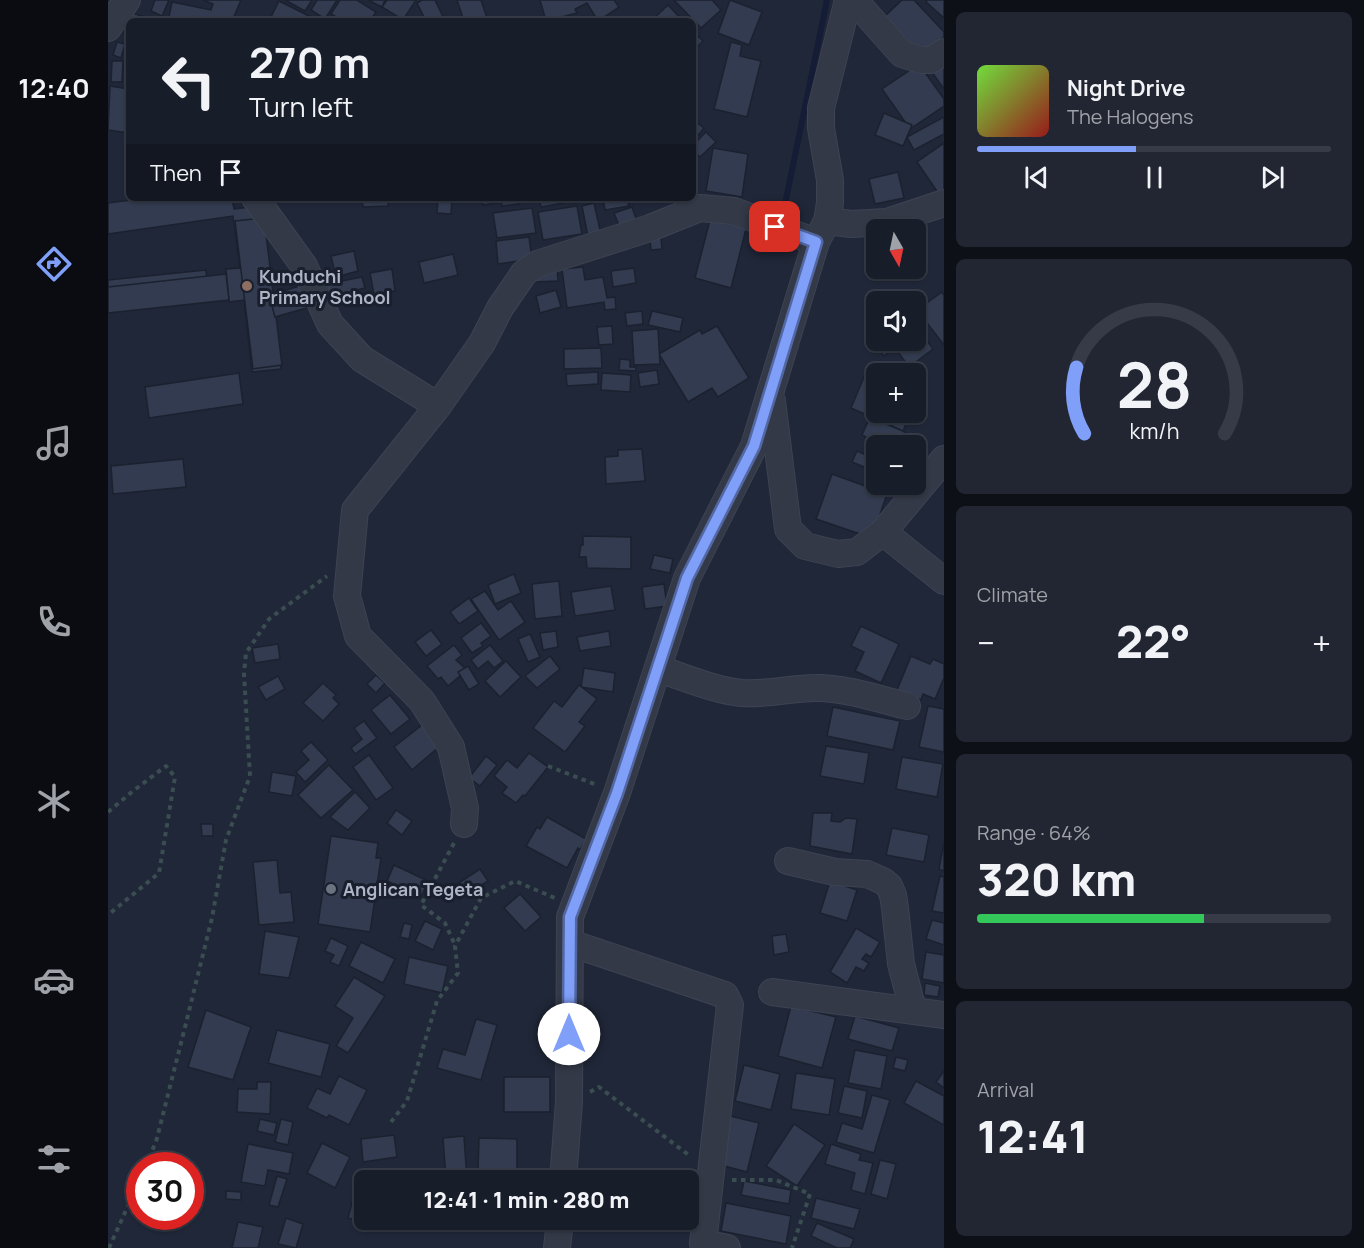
<!DOCTYPE html>
<meta charset="utf-8">
<style>
body{margin:0;font-family:Manrope,sans-serif;background:#212632;color:#f1f3f6;height:100vh;display:flex;flex-direction:column;font-size:22px;white-space:nowrap}
*{box-sizing:border-box;margin:0}
p{font-size:20px;color:#9fa2a8}
.icon{flex:none;width:33px;height:33px;fill:none;stroke:currentColor;stroke-width:2;stroke-linecap:round;stroke-linejoin:round}
.map{position:relative;flex:1;overflow:hidden}
.details{display:flex;flex-direction:column;gap:12px;padding:12px;background:#0d1017;width:420px}
.details>*{flex:none}
.top-card{position:absolute;left:18px;top:18px;width:570px;height:183px;border-radius:9px;box-shadow:0 2px 4px #0004,0 0 0 2px #363b47;background:#181d2a;color:#f1f3f6;overflow:hidden}
.needle{width:39px;rotate:171deg}
.controls{position:absolute;left:758px;top:219px;display:grid;gap:12px}
.controls a{display:grid;place-items:center;width:60px;height:60px;border-radius:9px;background:#181d2a;box-shadow:0 2px 4px #0004,0 0 0 2px #363b47;font-size:30px}
.speed{position:absolute;left:18px;top:1152px;display:flex;gap:12px;font-size:30px;font-weight:700;text-align:center}
.speed>*{display:grid;place-content:center;width:78px;height:78px;border-radius:50%;background:#181d2a;box-shadow:0 2px 4px #0004,0 0 0 2px #363b47;line-height:1}
.speed .limit{border:9px solid #d22;background:#fff;color:#111}
.pin{position:absolute;display:grid;place-items:center;width:51px;height:51px;color:#fff;margin:-26px;border-radius:12px;box-shadow:0 3px 9px #0006}
.me{position:absolute;width:66px;margin:-33px;rotate:0deg;stroke-linejoin:round;filter:drop-shadow(0 0 4px #0008)}
.turn{display:flex;align-items:center;gap:21px;height:126px;padding:0 24px;font-size:27px}
.turn .icon{width:78px;height:78px;stroke-width:2.5}
.turn b{display:block;font-size:42px;line-height:51px}
.then{display:flex;align-items:center;height:57px;padding:0 24px;background:#0003;gap:12px;font-size:22px}
.big{font-size:45px;font-weight:800;line-height:1.1}
.details .card{flex:1;display:flex;flex-direction:column;justify-content:center;gap:9px;min-width:0;padding:0 21px;border-radius:9px;background:#212632}
.details .dial{align-items:center;gap:0}
.dial svg{height:156px;overflow:visible;fill:none;stroke:#363b47;stroke-width:7;stroke-linecap:round;text-anchor:middle}
.dial text{fill:#f1f3f6;stroke:none}
.song{display:flex;align-items:center;gap:18px}
.cover{width:72px;height:72px;border-radius:9px;background:linear-gradient(135deg,hsl(100 70% 55%),hsl(0 70% 35%))}
.played{height:6px;border-radius:3px;background:linear-gradient(90deg,#7f9ff9 45%,#363b47 45%)}
.keys{display:flex;justify-content:space-around;direction:ltr}
.heat{display:flex;justify-content:space-between;align-items:center;font-size:33px;direction:ltr}
.charge{height:9px;border-radius:4px;background:linear-gradient(90deg,#34c759 64%,#363b47 0)}
.trip{position:absolute;left:246px;top:1170px;width:345px;height:60px;border-radius:9px;background:#181d2a;box-shadow:0 2px 4px #0004,0 0 0 2px #363b47;font-weight:800;line-height:60px;text-align:center}
main{display:flex;flex:1;min-height:0}
.tab-bar{display:flex;flex-direction:column;width:108px;justify-content:space-around;align-items:center;background:#0a0c11;color:#9fa2a8}
.tab-bar .icon{width:42px;height:42px}
.tab-bar .current{color:#7f9ff9}
.tab-bar b{font-size:27px;color:#f1f3f6}
.map>svg:first-child{display:block}
.lines{fill:none;stroke-linecap:round;stroke-linejoin:round}
.stream{stroke:#141d35;stroke-width:6}
.building{fill:#323b4f;stroke:#1b212f;stroke-width:1.5}
.minor-casing{stroke:#3d4352;stroke-width:28}
.path{stroke:#3a4d51;stroke-width:4;stroke-dasharray:4.5 4.5;stroke-linecap:butt}
.minor{stroke:#343948;stroke-width:26}
.route-casing{stroke:#5367a2;stroke-width:15}
.route{stroke:#7f9ff9;stroke-width:10}
.education-dot{fill:#8d6e63;stroke:#191f2d;stroke-width:2}
.worship-dot{fill:#6b7280;stroke:#191f2d;stroke-width:2}
.labels{text-anchor:middle;dominant-baseline:central;stroke-width:6;stroke-linejoin:round;paint-order:stroke}
.poi-label{font-size:18px;font-weight:bold;fill:#aeb4c5;stroke:#191f2d;text-anchor:start}
</style>
<main>
<nav class="tab-bar">
<b>12:40</b>
<svg class="icon current" aria-label="directions" viewBox="0 0 24 24"><path d="M12 3l9 9-9 9-9-9zM9 14v-3h6M13 9l2 2-2 2"/></svg>
<svg class="icon" aria-label="music" viewBox="0 0 24 24"><path d="M9 18V5l10-2v13"/><circle cx="6" cy="18" r="3"/><circle cx="16" cy="16" r="3"/></svg>
<svg class="icon" aria-label="phone" viewBox="0 0 24 24"><path d="M5 4h4l2 5-3 2q2 4 5 5l2-3 5 2v4C11 20 4 13 5 4z"/></svg>
<svg class="icon" aria-label="climate" viewBox="0 0 24 24"><path d="M12 3v18M4 7l16 10M4 17L20 7"/></svg>
<svg class="icon" aria-label="car" viewBox="0 0 24 24"><path d="M5 17H2v-5l4-1 3-4h7l3 4 3 1v5h-3M9 17h6M6 11h13"/><circle cx="7" cy="17" r="2"/><circle cx="17" cy="17" r="2"/></svg>
<svg class="icon" aria-label="filters" viewBox="0 0 24 24"><path d="M4 7h16M4 17h16"/><circle cx="9" cy="7" r="2"/><circle cx="15" cy="17" r="2"/></svg>
</nav>
<div class="map">
<svg width="836" height="1248" viewBox="0 0 836 1248">
<rect width="100%" height="100%" fill="#202738"/>
<g class="lines">
<!-- stream -->
<path class="stream" d="M675,214L719,0"/>
</g>
<!-- building -->
<g class="building">
<path d="M47,0H61L54,16L43,11Z"/>
<path d="M95,0H133L124,21H79L61,17L64,2L103,10L105,4Z"/>
<path d="M177,0H204L197,11Z"/>
<path d="M209,0H229L217,19L203,10Z"/>
<path d="M232,0H249L268,12L262,21H235L223,14Z"/>
<path d="M260,0H277L274,7Z"/>
<path d="M279,0H308L295,20L274,7Z"/>
<path d="M314,0H327L337,21H318L309,3Z"/>
<path d="M349,0H373L380,21H356Z"/>
<path d="M432,0H506L511,7L490,21L479,3L467,9L469,13L438,21Z"/>
<path d="M566,0H604L613,10L593,28Z"/>
<path d="M622,0L654,12L641,45L610,33Z"/>
<path d="M794,0H806L836,32V37L814,57L777,16Z"/>
<path d="M819,0H836V18L818,2Z"/>
<path d="M171,1L209,20V21H161Z"/>
<path d="M560,5L575,21H543Z"/>
<path d="M24,13L37,17L36,21H21V36L16,34Z"/>
<path d="M585,31L595,41L585,51Z"/>
<path d="M9,42L17,44L13,58L5,55Z"/>
<path d="M623,42L634,45L632,56L653,61L639,117L606,109Z"/>
<path d="M21,49V82L18,81Z"/>
<path d="M836,57V89L821,68Z"/>
<path d="M4,61H15L14,82H3Z"/>
<path d="M811,64L836,99V106L802,129L774,89Z"/>
<path d="M2,86L21,89V133L0,130Z"/>
<path d="M776,113L804,125L795,146L767,135Z"/>
<path d="M836,117V134L806,150L799,137Z"/>
<path d="M585,120L596,128L588,138L585,136Z"/>
<path d="M598,132L608,142L592,157L585,150V145Z"/>
<path d="M836,143V199L835,200L809,162Z"/>
<path d="M605,148L640,154L634,197L598,191Z"/>
<path d="M790,172L796,198L767,204L761,179Z"/>
<path d="M38,198H124L126,209L153,206L173,369L144,372L136,300L121,302L118,269L132,268L125,216L0,234V203Z"/>
<path d="M254,198H280V206L255,207Z"/>
<path d="M330,198H344L343,214L329,213Z"/>
<path d="M374,198H388L389,203L375,205Z"/>
<path d="M393,198H410L411,204L394,206Z"/>
<path d="M431,198H455L456,203L433,207Z"/>
<path d="M464,198H484L485,201L465,203Z"/>
<path d="M495,198H519L521,206L497,210Z"/>
<path d="M486,203L493,234L480,237L474,206Z"/>
<path d="M469,206L474,234L435,240L430,212Z"/>
<path d="M524,207L529,221L512,228L506,213Z"/>
<path d="M424,208L428,233L389,238L385,213Z"/>
<path d="M603,216L639,225L623,288L587,278Z"/>
<path d="M156,218L174,365L145,369L127,221Z"/>
<path d="M421,237L424,259L390,264L388,241Z"/>
<path d="M553,237L554,249L543,250L542,238Z"/>
<path d="M246,251L250,271L228,277L223,256Z"/>
<path d="M345,254L350,275L316,283L311,262Z"/>
<path d="M449,267L450,281L426,282L425,268Z"/>
<path d="M475,267L477,280L495,277L499,298L507,297L508,309L497,310L496,302L459,308L454,269Z"/>
<path d="M526,268L528,283L505,287L503,271Z"/>
<path d="M284,269L287,291L266,295L262,273Z"/>
<path d="M98,270L100,296L0,307V280Z"/>
<path d="M188,272L189,282L169,285L167,275Z"/>
<path d="M118,274L121,300L0,313V287Z"/>
<path d="M254,277L257,288L245,291L247,298L216,304L213,285Z"/>
<path d="M195,285L202,307L167,317L161,295Z"/>
<path d="M448,290L453,307L432,313L428,296Z"/>
<path d="M834,292L836,295V345L809,310Z"/>
<path d="M534,311L535,324L519,326L517,313Z"/>
<path d="M544,311L575,318L572,332L540,325Z"/>
<path d="M807,313L814,323L809,327L825,349L801,367L787,348L776,356L766,342L807,340Z"/>
<path d="M504,326L505,344L491,345L489,327Z"/>
<path d="M609,326L641,378L610,397L604,388L580,402L551,354L592,330L594,334Z"/>
<path d="M550,329L552,364L526,365L524,331Z"/>
<path d="M493,348L494,368L456,369V349Z"/>
<path d="M512,359L522,360V367H528V371L511,370Z"/>
<path d="M549,370L551,384L532,387L530,373Z"/>
<path d="M490,372V384L459,386L458,374Z"/>
<path d="M131,373L135,404L41,418L37,387Z"/>
<path d="M494,373L523,375L522,392L493,390Z"/>
<path d="M756,377L768,383V412H803L795,431L743,408Z"/>
<path d="M762,417L797,432L791,446H768V472L744,462L749,451L758,455L764,440L754,435Z"/>
<path d="M534,449L537,481L498,484L497,457L510,456V450Z"/>
<path d="M75,459L78,487L5,494L3,466Z"/>
<path d="M724,474L779,494L764,538L708,519Z"/>
<path d="M475,536L523,537V569L479,568L478,557H471L473,545H475Z"/>
<path d="M546,555L565,559L562,573L542,569Z"/>
<path d="M406,574L413,593L387,604L380,585Z"/>
<path d="M451,581L454,616L427,619L424,584Z"/>
<path d="M556,584L559,606L537,609L534,587Z"/>
<path d="M503,586L507,610L467,616L463,592Z"/>
<path d="M377,591L390,610L403,601L417,622L391,640L363,599Z"/>
<path d="M361,598L370,611L351,624L342,612Z"/>
<path d="M373,623L383,636L373,643L375,646L364,653L353,638Z"/>
<path d="M753,626L791,644L773,683L747,671L756,652L743,646Z"/>
<path d="M323,630L334,644L318,656L307,642Z"/>
<path d="M448,631L450,647L435,650L432,633Z"/>
<path d="M501,631L503,646L472,651L469,637Z"/>
<path d="M422,634L432,657L420,662L410,639Z"/>
<path d="M170,644L172,659L147,663L144,648Z"/>
<path d="M346,645L354,655L348,660L359,670L340,686L333,677L330,679L319,666Z"/>
<path d="M382,645L395,661L386,668L380,661L370,669L363,660Z"/>
<path d="M442,656L452,669L429,688L417,676Z"/>
<path d="M803,656L822,664L825,659L836,664V678L827,699L815,694L813,700L789,690Z"/>
<path d="M398,661L413,677L392,697L377,681Z"/>
<path d="M360,666L371,684L361,690L350,672Z"/>
<path d="M476,668L507,673L505,692L473,687Z"/>
<path d="M268,675L277,683L268,693L259,684Z"/>
<path d="M170,676L177,689L158,700L150,687Z"/>
<path d="M215,683L228,695L225,698L231,704L215,721L195,703Z"/>
<path d="M471,685L489,699L471,722L477,726L457,752L425,728L446,701L454,707Z"/>
<path d="M282,695L302,719L283,734L263,710Z"/>
<path d="M820,706L836,709V752L811,747Z"/>
<path d="M725,707L792,721L785,750L719,736Z"/>
<path d="M256,721L269,738L247,754L243,748L254,739L246,728Z"/>
<path d="M314,725L332,746L304,770L286,747Z"/>
<path d="M203,742L220,760L197,782L188,772L201,760L193,751Z"/>
<path d="M718,746L761,753L756,784L712,776Z"/>
<path d="M421,753L440,767L417,796L415,795L408,803L394,793L399,787L386,776L399,760L409,768Z"/>
<path d="M261,755L285,788L268,800L245,767Z"/>
<path d="M378,756L389,765L372,786L361,778Z"/>
<path d="M794,757L835,764L829,797L788,789Z"/>
<path d="M221,765L245,790L213,818L190,795Z"/>
<path d="M164,772L188,776L184,796L161,792Z"/>
<path d="M247,792L262,808L240,830L222,817Z"/>
<path d="M288,810L304,821L294,835L279,823Z"/>
<path d="M705,813H724L723,821L732,822L738,818L749,819L744,854L702,846Z"/>
<path d="M439,817L478,839L472,850L470,848L459,868L418,846L429,827L432,829Z"/>
<path d="M93,824H105V836H94Z"/>
<path d="M784,828L821,835L816,862L778,855Z"/>
<path d="M223,836L270,843L268,858H273L262,932L210,924Z"/>
<path d="M836,842V871L831,869Z"/>
<path d="M169,860L172,893L183,892L186,922L151,925L145,862Z"/>
<path d="M286,865L320,881L313,897L279,881Z"/>
<path d="M372,869L380,881L351,900L343,888Z"/>
<path d="M832,876L836,877V913L824,911Z"/>
<path d="M722,881L749,890L739,921L712,913Z"/>
<path d="M412,894L433,917L417,931L396,908Z"/>
<path d="M824,920L836,923V945L818,939Z"/>
<path d="M317,921L334,929L325,950L307,941Z"/>
<path d="M296,923L304,925L301,939L292,937Z"/>
<path d="M748,928L772,942L763,957L758,954L754,959L761,963L756,971L748,967L739,983L722,972Z"/>
<path d="M157,931L191,937L181,978L151,974Z"/>
<path d="M678,934L681,952L666,955L664,936Z"/>
<path d="M223,938L240,946L231,966L222,962L226,955L217,951Z"/>
<path d="M253,942L287,959L275,983L241,966Z"/>
<path d="M818,952L836,955V983L814,979Z"/>
<path d="M301,957L340,966L334,993L296,984Z"/>
<path d="M246,977L277,996L240,1053L228,1046L245,1018L227,1006Z"/>
<path d="M817,983L832,986L830,997L816,995Z"/>
<path d="M683,1006L728,1017L714,1068L670,1056Z"/>
<path d="M98,1010L143,1027L125,1080L80,1067Z"/>
<path d="M747,1016L791,1028L784,1051L740,1039Z"/>
<path d="M368,1019L389,1025L373,1080L329,1068L335,1049L357,1055Z"/>
<path d="M169,1030L222,1044L213,1077L160,1063Z"/>
<path d="M747,1050L779,1056L773,1089L740,1083Z"/>
<path d="M788,1057L800,1060L797,1071L785,1068Z"/>
<path d="M636,1065L672,1074L663,1110L627,1101Z"/>
<path d="M836,1071V1088L828,1082Z"/>
<path d="M688,1073L727,1079L721,1115L683,1109Z"/>
<path d="M231,1076L259,1090L241,1125L221,1115L219,1118L199,1108L209,1088L222,1094Z"/>
<rect x="396" y="1077" width="46" height="35"/>
<path d="M808,1081L836,1096V1125L796,1103Z"/>
<path d="M149,1082H163L162,1114L129,1112L130,1089H149Z"/>
<path d="M736,1086L759,1091L754,1118L730,1113Z"/>
<path d="M764,1095L782,1100L766,1153L728,1142L734,1123L754,1129Z"/>
<path d="M618,1115L651,1123L639,1172L605,1163Z"/>
<path d="M152,1119L169,1123L166,1135L149,1131Z"/>
<path d="M173,1119L185,1122L180,1145L167,1142Z"/>
<path d="M686,1124L717,1145L689,1186L658,1166Z"/>
<path d="M286,1135L289,1157L255,1162L253,1139Z"/>
<path d="M356,1136L359,1180H338L335,1138Z"/>
<path d="M371,1138L409,1139V1171L370,1170Z"/>
<path d="M214,1143L242,1157L227,1188L199,1173Z"/>
<path d="M140,1144L185,1153L181,1174L160,1170L157,1186L133,1182Z"/>
<path d="M723,1144L753,1154L751,1160L765,1163L757,1194L743,1190L747,1173L717,1164Z"/>
<path d="M772,1160L788,1164L779,1199L763,1194Z"/>
<path d="M253,1169L283,1177L282,1180H256V1220H272L270,1226L240,1218Z"/>
<path d="M169,1176L179,1179L170,1207L161,1205Z"/>
<path d="M636,1181L683,1190L681,1204L633,1195Z"/>
<path d="M118,1191L133,1192V1200L118,1199Z"/>
<path d="M708,1198L752,1209L746,1229L703,1218Z"/>
<path d="M618,1203L683,1216L678,1244L613,1231Z"/>
<path d="M178,1218L195,1224L188,1248L170,1244Z"/>
<path d="M130,1222L155,1227L150,1248H124Z"/>
<path d="M709,1223L746,1239L742,1248H729L703,1236Z"/>
</g>
<g class="lines">
<defs>
<g id="minor">
<path d="M746,0L794,54L813,60H823L836,52"/>
<path d="M0,28L19,0"/>
<path d="M147,198L196,266L222,324L254,359L330,406"/>
<path d="M719,221L743,224L779,222L836,203"/>
<path d="M664,401L680,529L697,546L730,554L749,552L775,532"/>
<path d="M836,459L775,532L836,581"/>
<path d="M550,669C577,677 605,690 634,693C661,695 686,687 712,688C742,689 770,699 799,706"/>
<path d="M356,824L357,808L343,747L314,701L250,636L239,596L247,510L330,406L374,343L392,308L416,273L429,264L542,228L592,208L626,211L708,242"/>
<path d="M680,861L727,872L759,874L775,881L781,886L785,895L787,908L793,964L805,1010"/>
<path d="M462,943L617,995L622,1005L595,1243L619,1248"/>
<path d="M664,992L836,1015"/>
<path d="M455,1180L461,1102L462,917L509,793L579,578L646,446L708,242L719,221L722,203V180L713,128V108L740,0"/>
<path d="M449,1248L452,1220"/>
</g>
</defs>
<!-- minor casing -->
<use href="#minor" class="minor-casing"/>
<!-- path -->
<g class="path">
<path d="M440,766L489,785"/>
<path d="M0,812L25,791L58,766L67,777L51,873L0,915"/>
<path d="M346,843L313,905L337,923L347,945"/>
<path d="M482,1092L491,1087L582,1156"/>
<path d="M283,1122L299,1101L329,1001L350,973L347,946L373,898L407,881L447,898"/>
<path d="M37,1166L48,1142L77,1027L104,918L118,840L142,776L136,674L138,653L161,619L219,576"/>
<path d="M624,1180H668L702,1194L684,1248"/>
<path d="M1,1248L32,1179"/>
</g>
<!-- minor -->
<use href="#minor" class="minor"/>
</g>
<g class="lines">
<defs>
<path id="route" d="M461,1034L462,917L509,793L579,578L646,446L708,242L667,227"/>
</defs>
<!-- route casing -->
<use href="#route" class="route-casing"/>
<!-- route -->
<use href="#route" class="route"/>
</g>
<!-- markers -->
<circle class="education-dot" cx="139" cy="286" r="6"/>
<circle class="worship-dot" cx="223" cy="889" r="6"/>
<g class="labels">
<!-- poi labels -->
<g class="poi-label">
<text x="151" y="276">Kunduchi<tspan x="151" dy="21">Primary School</tspan></text>
<text x="235" y="889">Anglican Tegeta</text>
</g>
</g>
</svg>
<div class="controls">
<a><svg class="needle" viewBox="-14 -14 28 28"><path d="M0-13l5 13h-10z" fill="#e53935"/><path d="M0 13l5-13h-10z" fill="#9fa2a8"/></svg></a>
<a><svg class="icon" aria-label="sound" viewBox="0 0 24 24"><path d="M4 9h4l5-4v14l-5-4H4zM17 9q2 3 0 6"/></svg></a>
<a>+</a>
<a>−</a>
</div>
<div class="speed"><div class="limit">30</div></div>
<div class="pin" style="left:667px;top:227px;background:#d93025"><svg class="icon" aria-label="arrive" viewBox="0 0 24 24"><path d="M6 21V4h12l-3 4 3 4H6"/></svg></div>
<svg class="me" style="left:461px;top:1034px" viewBox="-20 -20 40 40"><circle r="19" fill="#fff"/><path d="M0-13L10 11 0 6-10 11z" fill="#7f9ff9"/></svg>
<div class="trip">12:41 · 1 min · 280 m</div>
<div class="top-card">
<div class="turn"><svg class="icon" aria-label="left" viewBox="0 0 24 24"><path d="M17 20v-9H6M10 6l-5 5 5 5"/></svg><div><b>270 m</b>Turn left</div></div>
<div class="then">Then<svg class="icon" aria-label="arrive" viewBox="0 0 24 24"><path d="M6 21V4h12l-3 4 3 4H6"/></svg></div>
</div>
</div>
<section class="details">
<div class="card">
<div class="song"><i class="cover"></i><div><b>Night Drive</b><p>The Halogens</p></div></div>
<div class="played"></div>
<div class="keys"><svg class="icon" aria-label="previous" viewBox="0 0 24 24"><path d="M18 5L8 12l10 7zM5 5v14"/></svg><svg class="icon" aria-label="pause" viewBox="0 0 24 24"><path d="M8 5v14M16 5v14"/></svg><svg class="icon" aria-label="next" viewBox="0 0 24 24"><path d="M6 5l10 7-10 7zM19 5v14"/></svg></div>
</div>
<div class="card dial"><svg viewBox="0 0 100 80">
<path d="M14 69A42 42 0 1 1 86 69"/>
<path d="M14 69A42 42 0 0 1 10 35" stroke="#7f9ff9"/>
<text x="50" y="56" font-size="32" font-weight="700">28</text>
<text x="50" y="72" font-size="11">km/h</text>
</svg></div>
<div class="card"><p>Climate</p>
<div class="heat"><a>−</a><b class="big">22°</b><a>+</a></div>
</div>
<div class="card"><p>Range · 64%</p><b class="big">320 km</b><div class="charge"></div></div>
<div class="card"><p>Arrival</p><b class="big">12:41</b></div>
</section>
</main>
